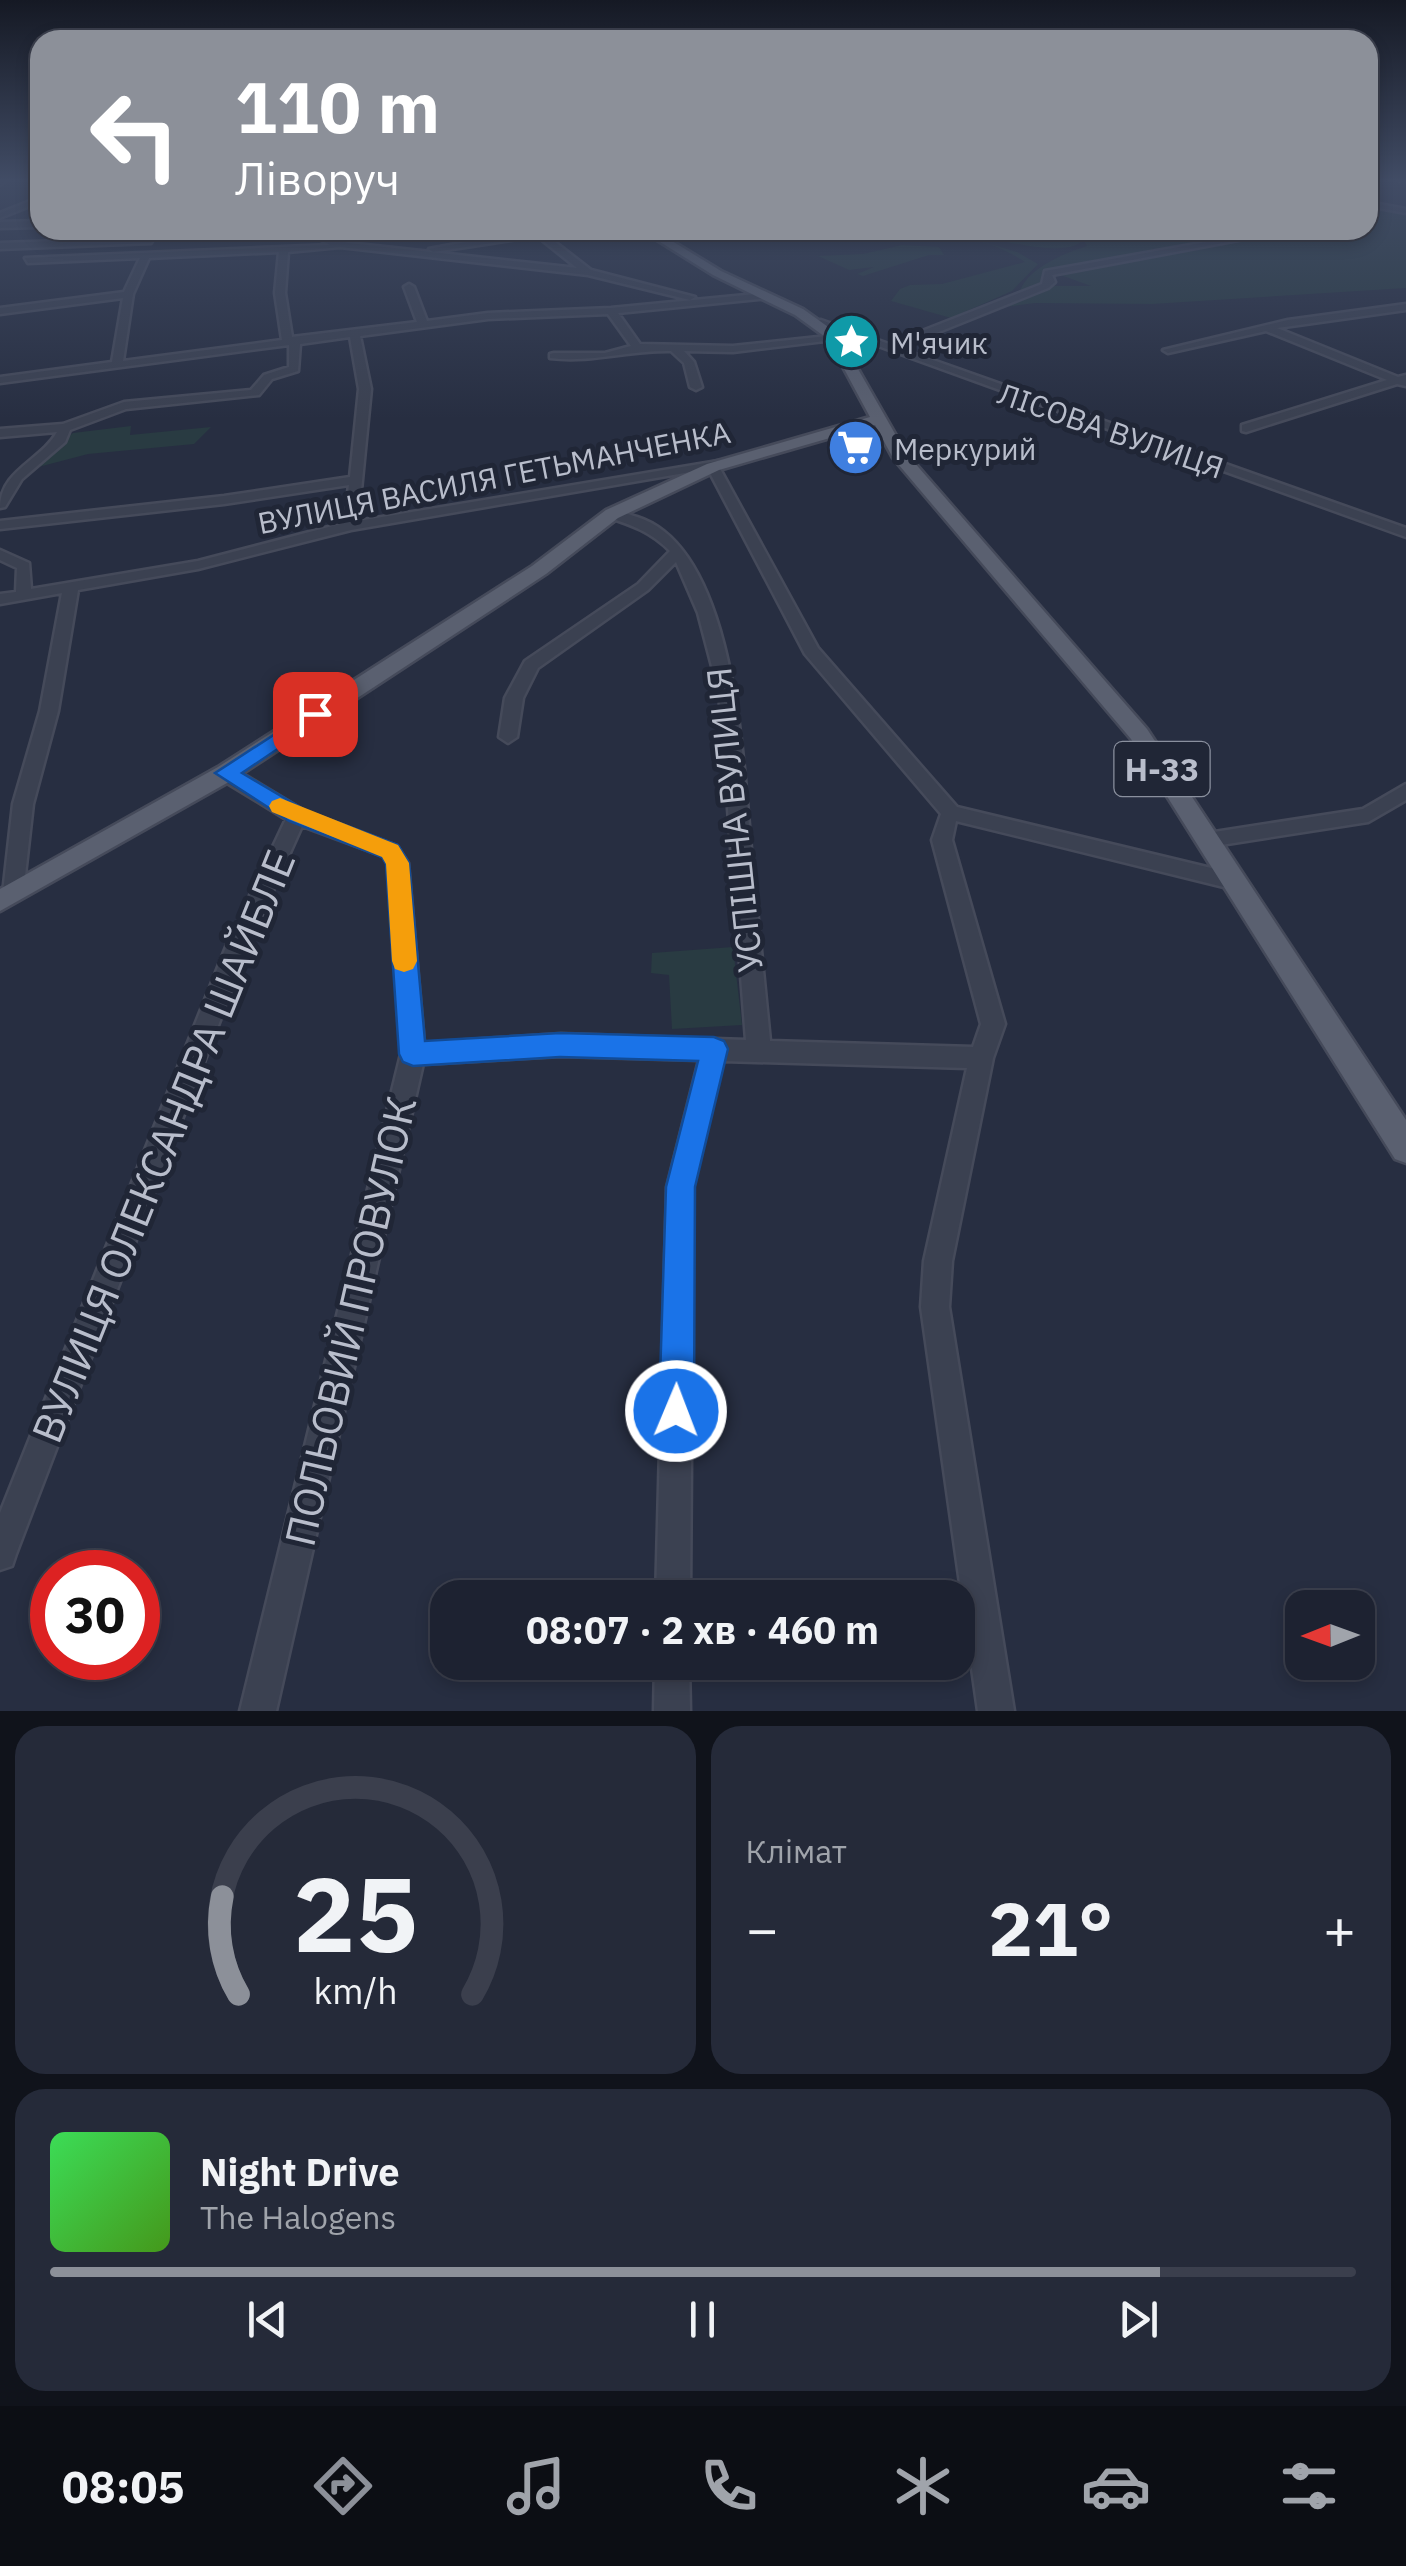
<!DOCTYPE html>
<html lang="uk">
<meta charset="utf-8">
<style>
body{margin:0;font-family:"IBM Plex Sans",sans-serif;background:#252a39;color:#f1f3f6;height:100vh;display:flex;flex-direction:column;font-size:38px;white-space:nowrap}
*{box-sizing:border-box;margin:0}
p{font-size:32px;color:#a0a4ab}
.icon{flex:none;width:55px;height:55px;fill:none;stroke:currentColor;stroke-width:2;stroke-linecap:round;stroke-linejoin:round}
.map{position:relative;height:1711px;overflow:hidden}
.details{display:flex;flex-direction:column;gap:15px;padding:15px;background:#10131b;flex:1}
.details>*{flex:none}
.top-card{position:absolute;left:30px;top:30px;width:1348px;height:210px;border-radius:30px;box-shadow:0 5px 15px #0003,0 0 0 2px #3b3f4d;background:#8c9099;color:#fff;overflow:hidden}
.needle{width:65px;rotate:269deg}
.buttons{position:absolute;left:1285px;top:1590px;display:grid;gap:20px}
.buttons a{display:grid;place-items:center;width:90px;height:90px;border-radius:20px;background:#1d2231;box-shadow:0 5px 15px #0003,0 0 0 2px #3b3f4d;font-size:50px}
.speed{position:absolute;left:30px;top:1550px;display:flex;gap:20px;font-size:50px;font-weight:700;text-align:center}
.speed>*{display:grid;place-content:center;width:130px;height:130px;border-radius:50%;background:#1d2231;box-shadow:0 5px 15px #0003,0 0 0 2px #3b3f4d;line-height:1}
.speed .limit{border:15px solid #d22;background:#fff;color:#111}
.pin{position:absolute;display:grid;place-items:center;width:85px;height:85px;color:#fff;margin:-42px;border-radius:20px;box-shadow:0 5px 15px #0006}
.me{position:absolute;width:110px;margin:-55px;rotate:1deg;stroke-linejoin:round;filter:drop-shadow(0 0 8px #0008)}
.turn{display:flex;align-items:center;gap:35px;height:210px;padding:0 40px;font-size:45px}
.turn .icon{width:130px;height:130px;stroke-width:2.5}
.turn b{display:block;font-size:70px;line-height:85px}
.big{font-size:75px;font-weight:800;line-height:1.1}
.details .card{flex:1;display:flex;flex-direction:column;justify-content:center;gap:15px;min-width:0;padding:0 35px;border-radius:30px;background:#252a39}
.details .dial{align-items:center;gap:0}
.dial svg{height:260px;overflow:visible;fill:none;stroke:#3b3f4d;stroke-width:7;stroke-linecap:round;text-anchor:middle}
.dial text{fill:#f1f3f6;stroke:none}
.song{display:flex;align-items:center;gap:30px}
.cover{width:120px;height:120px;border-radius:15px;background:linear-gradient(135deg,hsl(130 70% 55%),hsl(100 70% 35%))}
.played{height:10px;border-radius:5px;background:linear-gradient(90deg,#8c9099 85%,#3b3f4d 85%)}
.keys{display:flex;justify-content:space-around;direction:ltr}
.heat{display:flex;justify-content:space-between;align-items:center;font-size:55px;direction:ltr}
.details .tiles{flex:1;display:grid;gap:15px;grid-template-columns:1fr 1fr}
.card:last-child{grid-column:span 2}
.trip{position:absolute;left:430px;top:1580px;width:545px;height:100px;border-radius:30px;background:#1d2231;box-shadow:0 5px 15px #0003,0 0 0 2px #3b3f4d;font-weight:800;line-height:100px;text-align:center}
.tabs{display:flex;height:160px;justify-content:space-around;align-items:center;background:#0c0e14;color:#a0a4ab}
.tabs .icon{width:70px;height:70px}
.tabs .selected{color:#8c9099}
.tabs b{font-size:45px;color:#f1f3f6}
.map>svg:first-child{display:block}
.green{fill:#293b42}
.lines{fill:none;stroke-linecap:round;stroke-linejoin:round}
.minor-casing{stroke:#454a5a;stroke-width:5}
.major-casing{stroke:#454a5a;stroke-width:5}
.minor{fill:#3b4151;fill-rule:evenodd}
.major{fill:#5a6070;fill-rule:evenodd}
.rail{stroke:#5e6477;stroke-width:2.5;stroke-dasharray:4 4;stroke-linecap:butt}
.route{fill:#1a73e8;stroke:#114b97;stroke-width:2.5}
.slow{fill:#f59e0b}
.labels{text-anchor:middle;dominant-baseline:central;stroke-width:10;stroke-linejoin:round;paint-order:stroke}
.far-poi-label{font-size:30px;fill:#b8bdcb;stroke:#202636;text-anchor:start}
.far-street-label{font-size:30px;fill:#b8bdcb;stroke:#202636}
.shield{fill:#202636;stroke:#8a909e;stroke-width:2.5}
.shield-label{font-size:32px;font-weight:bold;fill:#b8bdcb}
.street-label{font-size:35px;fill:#b8bdcb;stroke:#202636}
.near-street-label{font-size:42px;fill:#b8bdcb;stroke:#202636}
</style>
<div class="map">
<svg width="1406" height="1711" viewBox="0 0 1406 1711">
<rect width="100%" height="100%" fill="#272e41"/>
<!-- green -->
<g class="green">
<path d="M1368,205L1406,212V288L1152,304L1035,303L991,309L1049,286H1091L1055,273L1046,282L1020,291C1028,268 1065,253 1087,246L1080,234L1084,230H1368Z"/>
<path d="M954,230H985L1001,235L1014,230H1075L1073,234L1081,242C1059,260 983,235 954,230Z"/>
<path d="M946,231L1017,252L1038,264L1012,291L951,318L891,301L900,289L910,285L942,284L1025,262C1006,250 978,235 955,241Z"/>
<path d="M902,245L939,247L944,255H929L863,276L857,274L874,267L849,270L818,256L863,254Z"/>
<path d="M131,426L130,435L211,427L194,444L88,454L27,470L73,433Z"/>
<path d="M733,947L742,1025L672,1029L669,975L651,973L652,953Z"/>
</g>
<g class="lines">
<defs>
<g id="minor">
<path d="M0,180H8L0,185Z"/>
<path d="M40,197V202L0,218V213Z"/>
<path d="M1368,202L1406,209V213L1368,206Z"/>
<path d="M40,221V227L0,228V222Z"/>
<path d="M304,230C318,230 333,240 348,243L577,268L537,236L433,252L429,249L531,230H564L546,235L591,270L695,297L690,300L588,275L340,247L288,252L285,293L292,337L417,322L404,287L409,284L414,287L427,321L488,313L611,308L766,293L769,298L618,313L640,344L733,346L837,335L838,337L833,340L733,352L684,351L694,362L702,387L696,390L690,387L684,363L671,351C630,350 592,363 550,358V354L554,353H605L631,346L608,314L488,319L360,336L371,389L358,521L730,459V465L719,467L818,648L957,807L1236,874L1243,876L1246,882L1243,888L1236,890L956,821L952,840L1005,1024L993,1058L952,1261L949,1307L1014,1711H978L921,1307L924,1261L967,1068L723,1061L693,1187L690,1598H656L667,1187L699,1060L561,1056L423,1064L276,1711H240L401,1054L388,864L383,856L302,826L250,942L16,1554L12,1566L0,1570V1513L228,942L286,819L219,778L217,773L219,768H233L304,811L397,846L408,863L424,1043L561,1034L746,1040L719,693L698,613L676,562L648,590L538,668L523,698L517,737L508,743L499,737L505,698L525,661L638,584L670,551C651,532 632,525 607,517V511C617,510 627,514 637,517C736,548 743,763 751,849C757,913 764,977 770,1041L973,1047L981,1024L932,840L941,814L805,654L708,469L351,530L198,569L78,590L58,711L33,804L23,893L20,899H6L3,893L13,804L40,711L62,593L0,604V594L16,592L17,568L0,560V550L29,563L31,589L198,561L344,523L349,485L224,504L0,529V521L224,496L350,477L359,389L350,337L300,344L298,371L272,379L259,395L126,409L70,430L65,442L22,479L5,507L0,508C0,470 41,461 57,432L0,437V429L63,424L124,402L251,390L264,375L289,367V345L0,383V377L112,362L123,298L0,314V308L124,292L140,258L28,263L25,258L330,245ZM279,252L275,293L282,340L123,361L133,294L149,258Z"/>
<path d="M1274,230H1292L1052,275L1055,282L1048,288L899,348L1406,528V537L812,322L821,320L889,344L1042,284L1045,271Z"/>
<path d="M154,238L151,243L0,249V243Z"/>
<path d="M1406,304V310L1277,328L1398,377L1406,375V386L1397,384L1246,432L1242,431V425L1387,380L1266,331L1168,353L1163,350L1288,320Z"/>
<path d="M1406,784V800L1368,822L1208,847L1198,840L1208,833L1363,809Z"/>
<path d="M655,1662H689L690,1711H654Z"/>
</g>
<path id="major" d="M641,230H654L721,271L803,309L838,334L906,453L1147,729L1406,1120V1163L1395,1159L1131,739L893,458L875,425L719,470L618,518L546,574L234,779L0,911V889L218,767L532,566L606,510L707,464L870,417L828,339L795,315L713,275Z"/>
</defs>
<!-- minor casing -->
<use href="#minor" class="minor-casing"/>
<!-- major casing -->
<use href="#major" class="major-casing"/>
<!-- minor -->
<use href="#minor" class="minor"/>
<!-- major -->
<use href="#major" class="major"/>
<!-- rail -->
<path class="rail" d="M1389,180L1406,183"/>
</g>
<!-- sky -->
<linearGradient id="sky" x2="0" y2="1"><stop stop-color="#151924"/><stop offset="0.43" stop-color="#414c65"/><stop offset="1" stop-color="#414c65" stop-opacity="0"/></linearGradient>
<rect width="1406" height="419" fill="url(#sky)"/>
<!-- route -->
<path class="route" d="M315,708L325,714L322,719L242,773L305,810L398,845L409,863L425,1041L560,1033L714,1037L724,1041L728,1049L695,1187L694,1411L689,1423L676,1428L664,1423L659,1411L666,1187L698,1061L560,1057L413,1066L403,1062L399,1054L386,864L382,857L289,821L215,773Z"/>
<!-- slow -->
<path class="slow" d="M280,798L398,845L409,863L417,961L413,969L404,972L395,969L392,961L386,864L382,857L272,812L269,806L272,801Z"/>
<!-- icons -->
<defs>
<symbol id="sight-disc" viewBox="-11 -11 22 22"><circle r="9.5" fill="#0f9aa8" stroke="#202636"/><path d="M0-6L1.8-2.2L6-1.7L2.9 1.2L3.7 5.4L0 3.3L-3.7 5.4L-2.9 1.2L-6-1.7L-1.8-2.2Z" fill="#fff"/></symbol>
<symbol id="supermarket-disc" viewBox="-11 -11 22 22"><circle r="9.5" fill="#3f7fe0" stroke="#202636"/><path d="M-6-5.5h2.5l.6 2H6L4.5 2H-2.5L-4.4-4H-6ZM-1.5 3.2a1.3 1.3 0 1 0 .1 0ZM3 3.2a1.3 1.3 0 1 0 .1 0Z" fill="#fff"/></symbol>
</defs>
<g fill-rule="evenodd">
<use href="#sight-disc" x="820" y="310" width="63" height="63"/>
<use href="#supermarket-disc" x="824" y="416" width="63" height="63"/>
</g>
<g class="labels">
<!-- far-poi labels -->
<g class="far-poi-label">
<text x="890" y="342">М'ячик</text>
<text x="894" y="448">Меркурий</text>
</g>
<!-- far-street labels -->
<g class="far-street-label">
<text transform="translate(1111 430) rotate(19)">ЛІСОВА ВУЛИЦЯ</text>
<text transform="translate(494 477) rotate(-11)">ВУЛИЦЯ ВАСИЛЯ ГЕТЬМАНЧЕНКА</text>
</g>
<!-- shield labels -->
<rect class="shield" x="1114.5" y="742" width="95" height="54" rx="8"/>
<g class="shield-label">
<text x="1162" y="769">Н-33</text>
</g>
<!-- street labels -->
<g class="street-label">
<text transform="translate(734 820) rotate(-96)">УСПІШНА ВУЛИЦЯ</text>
</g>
<!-- near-street labels -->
<g class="near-street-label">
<text transform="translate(163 1146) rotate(-68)">ВУЛИЦЯ ОЛЕКСАНДРА ШАЙБЛЕ</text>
<text transform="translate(350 1321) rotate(-77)">ПОЛЬОВИЙ ПРОВУЛОК</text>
</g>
</g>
</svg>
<div class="buttons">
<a><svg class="needle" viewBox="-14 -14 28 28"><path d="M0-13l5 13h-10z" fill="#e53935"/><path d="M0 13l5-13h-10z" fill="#a0a4ab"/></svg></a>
</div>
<div class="speed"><div class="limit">30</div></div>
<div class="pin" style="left:315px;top:714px;background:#d93025"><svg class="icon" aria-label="arrive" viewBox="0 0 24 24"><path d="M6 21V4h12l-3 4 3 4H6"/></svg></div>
<svg class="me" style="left:676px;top:1411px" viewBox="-20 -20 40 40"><circle r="17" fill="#1a73e8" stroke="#fff" stroke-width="3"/><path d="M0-11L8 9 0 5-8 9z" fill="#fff"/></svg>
<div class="trip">08:07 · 2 хв · 460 m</div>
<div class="top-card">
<div class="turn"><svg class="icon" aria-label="left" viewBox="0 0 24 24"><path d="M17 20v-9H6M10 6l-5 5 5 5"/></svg><div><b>110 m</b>Ліворуч</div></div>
</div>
</div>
<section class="details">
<div class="tiles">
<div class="card dial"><svg viewBox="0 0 100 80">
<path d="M14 69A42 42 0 1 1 86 69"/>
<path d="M14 69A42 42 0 0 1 9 39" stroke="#8c9099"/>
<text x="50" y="56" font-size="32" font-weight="700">25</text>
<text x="50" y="72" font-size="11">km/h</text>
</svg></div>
<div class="card"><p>Клімат</p>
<div class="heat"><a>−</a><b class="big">21°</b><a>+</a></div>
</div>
<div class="card">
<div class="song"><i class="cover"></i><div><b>Night Drive</b><p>The Halogens</p></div></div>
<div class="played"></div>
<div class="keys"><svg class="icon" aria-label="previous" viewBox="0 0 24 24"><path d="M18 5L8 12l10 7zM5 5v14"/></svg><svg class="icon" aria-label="pause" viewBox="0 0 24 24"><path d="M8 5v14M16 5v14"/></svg><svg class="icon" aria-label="next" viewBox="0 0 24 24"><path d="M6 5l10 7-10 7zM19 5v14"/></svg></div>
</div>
</div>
</section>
<nav class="tabs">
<b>08:05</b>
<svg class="icon selected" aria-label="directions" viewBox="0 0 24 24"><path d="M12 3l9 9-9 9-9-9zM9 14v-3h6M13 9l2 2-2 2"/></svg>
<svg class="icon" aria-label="music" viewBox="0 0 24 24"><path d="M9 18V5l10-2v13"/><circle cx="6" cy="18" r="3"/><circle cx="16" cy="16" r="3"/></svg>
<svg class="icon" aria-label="phone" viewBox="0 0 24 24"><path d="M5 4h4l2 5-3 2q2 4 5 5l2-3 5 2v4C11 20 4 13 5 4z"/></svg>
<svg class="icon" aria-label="climate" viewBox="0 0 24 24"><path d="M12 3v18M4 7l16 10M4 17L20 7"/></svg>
<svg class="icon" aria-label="car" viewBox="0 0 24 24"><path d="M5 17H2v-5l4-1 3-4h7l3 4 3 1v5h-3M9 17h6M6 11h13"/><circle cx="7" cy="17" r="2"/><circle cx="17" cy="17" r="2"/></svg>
<svg class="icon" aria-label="filters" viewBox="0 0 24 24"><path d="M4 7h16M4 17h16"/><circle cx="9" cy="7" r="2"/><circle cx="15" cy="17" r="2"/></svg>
</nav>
